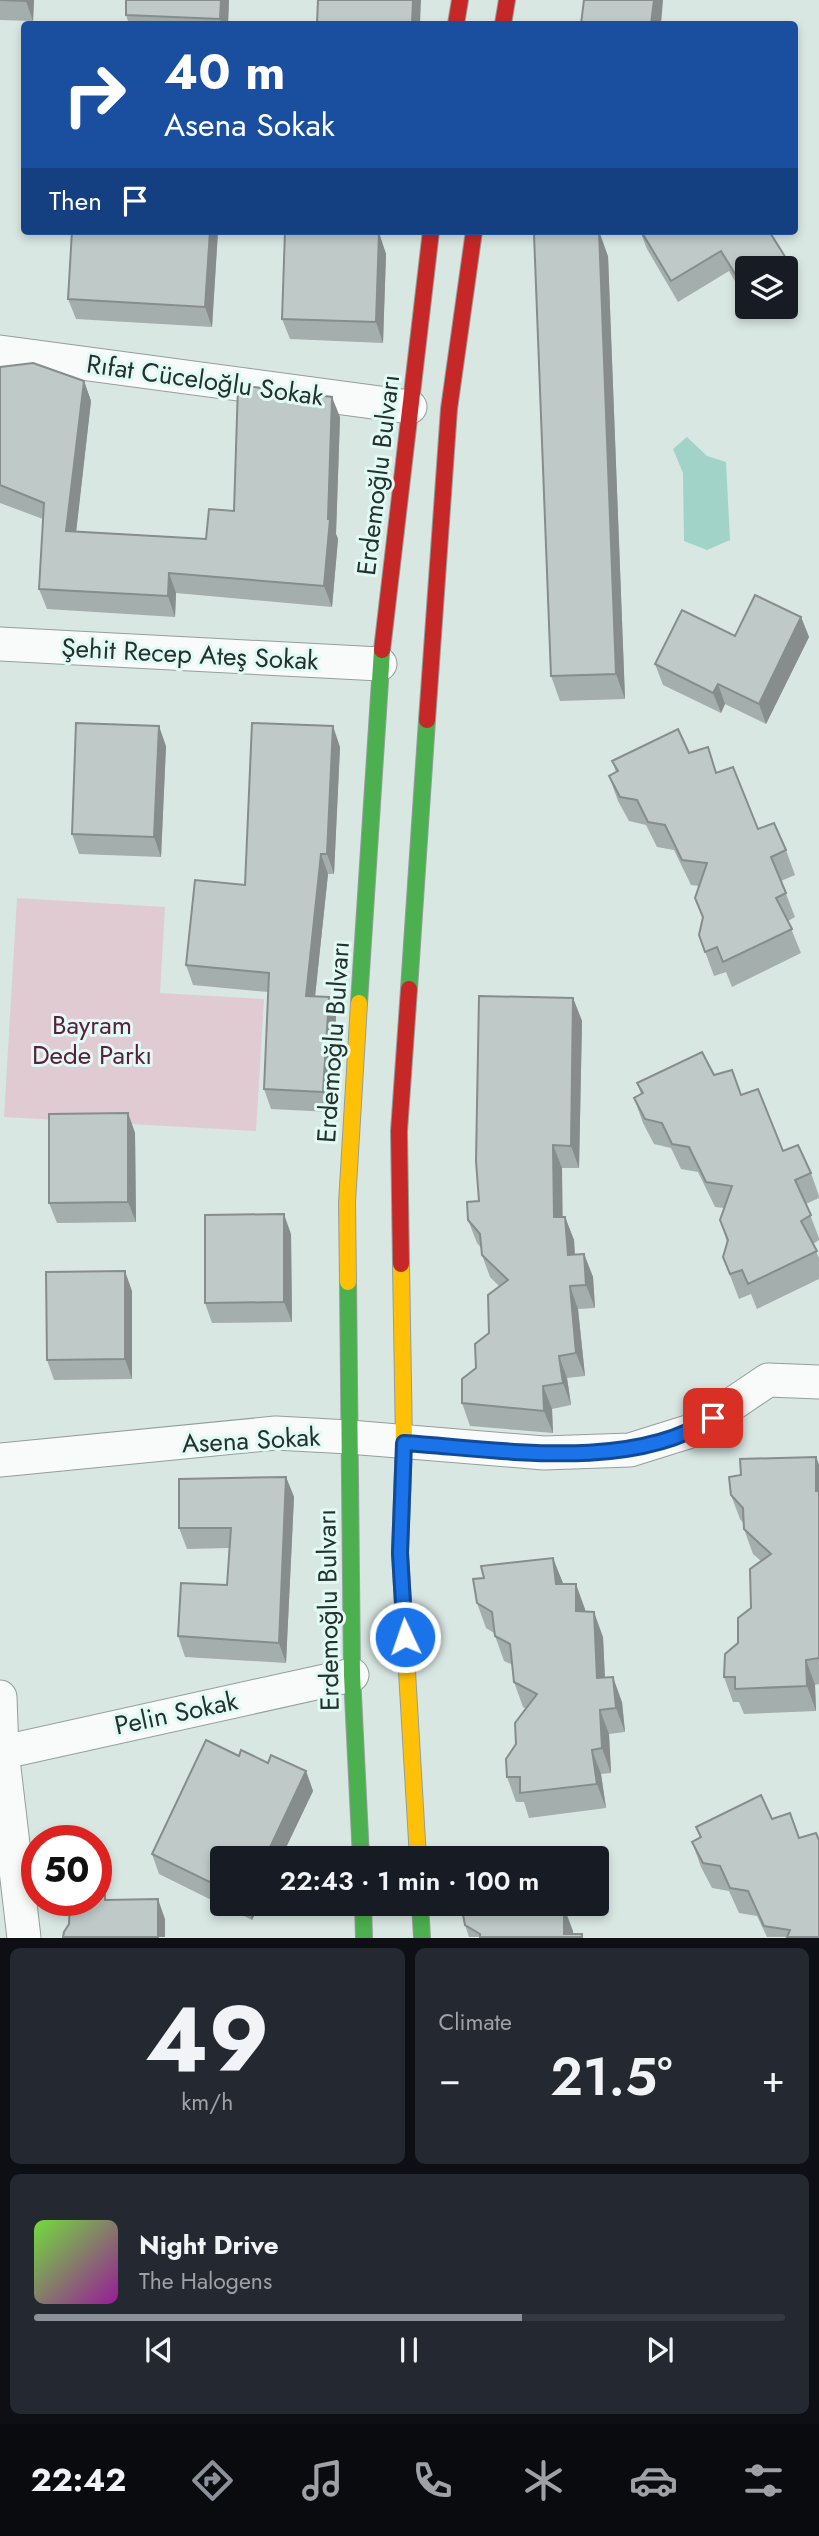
<!DOCTYPE html>
<meta charset="utf-8">
<style>
body{margin:0;font-family:Jost,sans-serif;background:#242831;color:#f1f3f6;height:100vh;display:flex;flex-direction:column;font-size:26px;white-space:nowrap}
*{box-sizing:border-box;margin:0}
p{font-size:23px;color:#9ea1a6}
.icon{flex:none;width:38px;height:38px;fill:none;stroke:currentColor;stroke-width:2;stroke-linecap:round;stroke-linejoin:round}
.map{position:relative;height:1938px;overflow:hidden}
.drawer{display:flex;flex-direction:column;gap:10px;padding:10px;background:#0d0f14;flex:1}
.drawer>*{flex:none}
.top-card{position:absolute;left:21px;top:21px;width:777px;height:214px;border-radius:7px;box-shadow:0 4px 10px #0003;background:#1a4fa0;color:#fff;overflow:hidden}
.controls{position:absolute;left:735px;top:256px;display:grid;gap:14px}
.controls a{display:grid;place-items:center;width:63px;height:63px;border-radius:7px;background:#171b24;box-shadow:0 4px 10px #0003;font-size:35px}
.speed{position:absolute;left:21px;top:1825px;display:flex;gap:14px;font-size:35px;font-weight:700;text-align:center}
.speed>*{display:grid;place-content:center;width:91px;height:91px;border-radius:50%;background:#171b24;box-shadow:0 4px 10px #0003;line-height:1}
.speed .limit{border:10px solid #d22;background:#fff;color:#111}
.pin{position:absolute;display:grid;place-items:center;width:60px;height:60px;color:#fff;margin:-30px;border-radius:14px;box-shadow:0 4px 10px #0006}
.me{position:absolute;width:77px;margin:-38px;rotate:357deg;stroke-linejoin:round;filter:drop-shadow(0 0 5px #0008)}
.turn{display:flex;align-items:center;gap:24px;height:147px;padding:0 28px;font-size:32px}
.turn .icon{width:91px;height:91px;stroke-width:2.5}
.turn b{display:block;font-size:49px;line-height:60px}
.then{display:flex;align-items:center;height:66px;padding:0 28px;background:#0003;gap:14px;font-size:26px}
.big{font-size:52px;font-weight:600;line-height:1.1}
.drawer .card{flex:1;display:flex;flex-direction:column;justify-content:center;gap:10px;min-width:0;padding:0 24px;border-radius:10px;background:#242831}
.drawer .dial{align-items:center;gap:0}
.dial b{font-size:91px;line-height:1}
.song{display:flex;align-items:center;gap:21px}
.cover{width:84px;height:84px;border-radius:10px;background:linear-gradient(135deg,hsl(100 70% 55%),hsl(300 70% 35%))}
.played{height:7px;border-radius:4px;background:linear-gradient(90deg,#8c9099 65%,#363941 65%)}
.keys{display:flex;justify-content:space-around;direction:ltr}
.heat{display:flex;justify-content:space-between;align-items:center;font-size:38px;direction:ltr}
.drawer .tiles{flex:1;display:grid;gap:10px;grid-template-columns:1fr 1fr}
.card:last-child{grid-column:span 2}
.trip{position:absolute;left:210px;top:1846px;width:399px;height:70px;border-radius:7px;background:#171b24;box-shadow:0 4px 10px #0003;font-weight:600;line-height:70px;text-align:center}
.dock{display:flex;height:112px;justify-content:space-around;align-items:center;background:#090b0e;color:#9ea1a6}
.dock .icon{width:49px;height:49px}
.dock .active{color:#8c9099}
.dock b{font-size:32px;color:#f1f3f6}
.map>svg:first-child{display:block}
.green{fill:#e0cbd3}
.water{fill:#a1d3c8}
.lines{fill:none;stroke-linecap:round;stroke-linejoin:round}
.street-casing{stroke:#939e9b;stroke-width:35}
.fast-casing{stroke:#939e9b;stroke-width:18}
.slow-casing{stroke:#939e9b;stroke-width:18}
.jam-casing{stroke:#939e9b;stroke-width:18}
.street{stroke:#f9fbfb;stroke-width:33}
.fast{stroke:#4caf50;stroke-width:16}
.slow{stroke:#ffc107;stroke-width:16}
.jam{stroke:#c62828;stroke-width:16}
.wall{fill:#a4aeac}
.shaded-wall{fill:#868d8c}
.building{fill:#bfcac8;stroke:#868d8c;stroke-width:2}
.route-casing{stroke:#114b97;stroke-width:18}
.route{stroke:#1a73e8;stroke-width:12}
.labels{text-anchor:middle;dominant-baseline:central;stroke-width:6;stroke-linejoin:round;paint-order:stroke}
.street-label{font-size:26px;fill:#26302e;stroke:#e0faf4}
.park-label{font-size:26px;fill:#5e1d3a;stroke:#e0faf4}
</style>
<div class="map">
<svg width="819" height="1938" viewBox="0 0 819 1938">
<rect width="100%" height="100%" fill="#d9e7e3"/>
<!-- green -->
<path class="green" d="M17,898L165,907L160,993L264,999L256,1131L4,1117Z"/>
<!-- water -->
<path class="water" d="M687,437L707,456L726,462L730,540L707,550L684,541L683,473L673,449Z"/>
<g class="lines">
<defs>
<g id="street">
<path d="M0,352L410,407"/>
<path d="M0,644L380,664"/>
<path d="M0,1460L276,1433L349,1437L544,1453L630,1450L694,1430L768,1380L819,1382"/>
<path d="M0,1697L2,1751L24,1938"/>
<path d="M0,1753L352,1675"/>
</g>
<g id="fast">
<path d="M409,989L427,720"/>
<path d="M359,1003L382,650"/>
<path d="M348,1282L352,1675L361,1858"/>
<path d="M363,1904L364,1938"/>
<path d="M420,1904L422,1938"/>
</g>
<g id="slow">
<path d="M401,1264L404,1443L400,1553L418,1858"/>
<path d="M348,1282L347,1203L359,1003"/>
</g>
<g id="jam">
<path d="M456,24L460,0"/>
<path d="M503,24L507,0"/>
<path d="M382,650L431,231"/>
<path d="M427,720L449,409L474,231"/>
<path d="M401,1264L399,1131L409,989"/>
</g>
</defs>
<!-- street casing -->
<use href="#street" class="street-casing"/>
<!-- fast casing -->
<use href="#fast" class="fast-casing"/>
<!-- slow casing -->
<use href="#slow" class="slow-casing"/>
<!-- jam casing -->
<use href="#jam" class="jam-casing"/>
<!-- street -->
<use href="#street" class="street"/>
<!-- fast -->
<use href="#fast" class="fast"/>
<!-- slow -->
<use href="#slow" class="slow"/>
<!-- jam -->
<use href="#jam" class="jam"/>
</g>
<!-- wall -->
<g class="wall">
<path d="M0,0H34L33,21L0,20Z"/>
<path d="M229,0L228,24H129L126,15Z"/>
<path d="M218,231L212,327L76,319L68,299Z"/>
<path d="M640,231L789,263L796,284L786,290V268H747V301L729,271L678,302L647,249Z"/>
<path d="M379,233L386,254L383,343L290,339L282,319Z"/>
<path d="M608,256L625,699L560,701L551,676Z"/>
<path d="M0,367L84,381L91,401L76,531L206,539L234,511L340,417L336,534L338,539L332,607L176,593L175,617L47,609L39,589L43,519L0,503Z"/>
<path d="M801,617L809,637L766,724L725,704L721,713L663,685L655,664L735,636Z"/>
<path d="M166,746L161,857L79,854L72,834Z"/>
<path d="M340,747L334,874H328L315,996L329,997L336,1017L331,1112L271,1109L264,1089L268,992L193,985L186,965L245,885Z"/>
<path d="M689,753L717,772L758,829L786,850L795,875L781,881L795,917L788,921L801,953L732,987L726,972L714,976L699,935L703,919L695,898L699,886L691,885L674,850L657,847L646,825L629,821L618,801L609,776L616,772L612,761Z"/>
<path d="M573,998L582,1021L579,1168H562V1217H565L574,1240L575,1255L584,1254L593,1277L595,1308L578,1309L585,1376L567,1378L571,1405L552,1409L553,1433L470,1426L462,1403L489,1333L499,1286L490,1277L482,1255V1249L477,1243L468,1220L479,1201Z"/>
<path d="M714,1075L741,1095L783,1151L811,1173L819,1196V1198L806,1204L819,1238V1240L813,1244L819,1258V1279L757,1309L751,1294L739,1299L723,1257L727,1242L720,1220L724,1208L715,1207L698,1172L681,1169L671,1148L654,1144L643,1123L634,1098L641,1094L637,1083Z"/>
<path d="M128,1113L135,1133L136,1222L57,1223L49,1203Z"/>
<path d="M291,1234L292,1322L212,1323L205,1303Z"/>
<path d="M132,1291V1379L54,1380L47,1360Z"/>
<path d="M816,1457L819,1465V1684L815,1685L816,1711L744,1714L739,1702H733L724,1677L751,1608L761,1561L753,1554L744,1529V1524L740,1519L731,1495L741,1475Z"/>
<path d="M286,1477L294,1497L286,1663L185,1657L178,1636L227,1585L229,1548L187,1549L179,1528Z"/>
<path d="M563,1584L585,1609V1612L603,1637L605,1678L622,1702L625,1732L609,1734L611,1773L601,1774L606,1808L529,1818L524,1802H516L507,1777L526,1709L523,1707L514,1682L513,1665L504,1661L494,1633L486,1628L477,1603Z"/>
<path d="M239,1756L306,1771L313,1791L281,1858H222V1904H260L252,1920L159,1874L152,1854Z"/>
<path d="M696,1827L819,1937H767L757,1916L739,1913L729,1891L712,1888L701,1867L692,1842L700,1838Z"/>
<path d="M461,1904H550L551,1906L564,1907L573,1934H582L583,1937H469L465,1925Z"/>
</g>
<!-- shaded-wall -->
<g class="shaded-wall">
<path d="M26,0H34L33,21L26,1Z"/>
<path d="M221,0H229L228,24H222L220,19Z"/>
<path d="M413,0H421L420,24H412Z"/>
<path d="M654,0H663L661,24H651Z"/>
<path d="M210,231H218L212,327L205,307Z"/>
<path d="M599,231L608,256L625,699L616,674Z"/>
<path d="M379,233L386,254L383,343L376,322Z"/>
<path d="M84,381L91,401L74,551L66,531Z"/>
<path d="M332,397L340,417L336,534L338,539L332,607L324,586L328,519Z"/>
<path d="M169,573L176,593L175,617L168,596Z"/>
<path d="M801,617L809,637L766,724L759,704Z"/>
<path d="M718,684L725,704L721,713L713,693Z"/>
<path d="M159,726L166,746L161,857L154,837Z"/>
<path d="M333,726L340,747L334,874L327,854Z"/>
<path d="M321,854L328,874L313,1016L306,996Z"/>
<path d="M329,997L336,1017L331,1112L323,1092Z"/>
<path d="M573,998L582,1021L579,1168L571,1146Z"/>
<path d="M128,1113L135,1133L136,1222L128,1202Z"/>
<path d="M553,1145L562,1168L563,1240L554,1217Z"/>
<path d="M284,1214L291,1234L292,1322L284,1302Z"/>
<path d="M565,1217L574,1240L576,1278L568,1255Z"/>
<path d="M584,1254L593,1277L595,1308L586,1285Z"/>
<path d="M125,1271L132,1291V1379L125,1359Z"/>
<path d="M570,1286L578,1309L585,1376L576,1353Z"/>
<path d="M559,1356L567,1378L571,1405L563,1383Z"/>
<path d="M543,1386L552,1409L553,1433L544,1411Z"/>
<path d="M816,1457L819,1465V1498L816,1491Z"/>
<path d="M286,1477L294,1497L286,1663L279,1643Z"/>
<path d="M553,1558L563,1583L565,1609L556,1584Z"/>
<path d="M576,1584L585,1609V1636L576,1611Z"/>
<path d="M594,1612L603,1637L606,1703L597,1678Z"/>
<path d="M806,1660L815,1685L816,1711L807,1686Z"/>
<path d="M613,1677L622,1702L625,1732L616,1708Z"/>
<path d="M600,1710L609,1734L611,1773L602,1748Z"/>
<path d="M592,1750L601,1774L606,1808L597,1784Z"/>
<path d="M306,1771L313,1791L281,1858H265Z"/>
<path d="M158,1899L165,1919V1937H158Z"/>
<path d="M247,1904H260L252,1920Z"/>
<path d="M564,1907L573,1931V1937L564,1934Z"/>
</g>
<!-- building -->
<g class="building">
<path d="M0,0H26V1Z"/>
<path d="M126,0H221L220,19L126,15Z"/>
<path d="M318,0H413L412,24H317Z"/>
<path d="M584,0H654L651,24H581Z"/>
<path d="M72,231H210L205,307L68,299Z"/>
<path d="M285,231L379,233L376,322L282,319Z"/>
<path d="M599,231L616,674L551,676L534,234Z"/>
<path d="M641,231H769L789,263L782,268H747V288L745,290L721,251L671,281Z"/>
<path d="M33,363L84,381L66,531L206,539L209,509L234,511L238,385L332,397L328,519H330L324,586L169,573L168,596L39,589L44,503L0,485V367Z"/>
<path d="M755,595L801,617L759,704L718,684L713,693L655,664L682,610L735,636Z"/>
<path d="M76,723L159,726L154,837L72,834Z"/>
<path d="M252,723L333,726L327,854H321L306,996L329,997L323,1092L264,1089L269,973L186,965L195,880L245,885Z"/>
<path d="M678,729L689,753L708,747L716,773L733,767L758,829L774,823L786,850L771,857L786,893L776,898L792,929L723,962L717,947L705,952L699,935L703,917L695,898L707,863L682,860L665,825L648,822L637,800L620,797L609,776L618,771L612,761Z"/>
<path d="M479,996L573,998L571,1146L553,1145L554,1217H565L568,1255L584,1254L586,1285L570,1286L576,1353L559,1356L563,1383L543,1386L544,1411L462,1403V1379L476,1368L475,1344L489,1333L488,1295L508,1280L482,1255L480,1234L468,1220L467,1202L479,1201L476,1161Z"/>
<path d="M702,1052L714,1075L732,1070L741,1095L758,1089L783,1151L798,1145L811,1173L795,1180L811,1215L801,1221L817,1251L748,1284L742,1270L730,1274L723,1257L728,1240L720,1220L732,1186L706,1182L689,1147L672,1144L662,1123L645,1119L634,1098L643,1093L637,1083Z"/>
<path d="M128,1113V1202L49,1203V1114Z"/>
<path d="M284,1214V1302L205,1303V1215Z"/>
<path d="M125,1271V1359L47,1360L46,1272Z"/>
<path d="M816,1457V1491H819V1658L806,1660L807,1686L735,1689V1677H724L725,1654L738,1643V1618L751,1608L750,1569L771,1554L744,1529L743,1508L731,1495L729,1477L741,1475L740,1459Z"/>
<path d="M286,1477L279,1643L178,1636L181,1583L227,1585L231,1528H179V1479Z"/>
<path d="M553,1558L556,1584H576V1611L594,1612L597,1678L613,1677L616,1708L600,1710L602,1748L592,1750L597,1784L520,1793V1777H507L506,1759L516,1744L515,1723L537,1694L514,1682L510,1644L495,1636L492,1612L477,1603L473,1579L484,1578L481,1566Z"/>
<path d="M206,1740L239,1756L241,1750L268,1763L271,1755L306,1771L265,1858H222V1888L152,1854Z"/>
<path d="M761,1795L772,1819L790,1813L799,1838L816,1833L819,1840V1937H787L790,1930L764,1926L748,1891L730,1888L720,1866L703,1863L692,1842L701,1837L696,1827Z"/>
<path d="M105,1895V1900L158,1899V1937H63L64,1932L69,1924L70,1900H96V1896Z"/>
<path d="M461,1904H544V1906L564,1907V1934H582V1937H480V1934L465,1925Z"/>
</g>
<g class="lines">
<defs>
<path id="route" d="M405,1637L400,1553L404,1443C497,1449 631,1473 713,1418"/>
</defs>
<!-- route casing -->
<use href="#route" class="route-casing"/>
<!-- route -->
<use href="#route" class="route"/>
</g>
<g class="labels">
<!-- street labels -->
<g class="street-label">
<text transform="translate(205 380) rotate(8)">Rıfat Cüceloğlu Sokak</text>
<text transform="translate(378 475) rotate(-83)">Erdemoğlu Bulvarı</text>
<text transform="translate(190 654) rotate(3)">Şehit Recep Ateş Sokak</text>
<text transform="translate(333 1042) rotate(-86)">Erdemoğlu Bulvarı</text>
<text transform="translate(251 1440) rotate(-3)">Asena Sokak</text>
<text transform="translate(328 1610) rotate(-91)">Erdemoğlu Bulvarı</text>
<text transform="translate(176 1713) rotate(-12)">Pelin Sokak</text>
</g>
<!-- park labels -->
<g class="park-label">
<text x="92" y="1025">Bayram<tspan x="92" dy="30">Dede Parkı</tspan></text>
</g>
</g>
</svg>
<div class="controls">
<a><svg class="icon" aria-label="layers" viewBox="0 0 24 24"><path d="M12 4l9 5-9 5-9-5zM3 14l9 5 9-5"/></svg></a>
</div>
<div class="speed"><div class="limit">50</div></div>
<div class="pin" style="left:713px;top:1418px;background:#d93025"><svg class="icon" aria-label="arrive" viewBox="0 0 24 24"><path d="M6 21V4h12l-3 4 3 4H6"/></svg></div>
<svg class="me" style="left:405px;top:1637px" viewBox="-20 -20 40 40"><circle r="17" fill="#1a73e8" stroke="#fff" stroke-width="3"/><path d="M0-11L8 9 0 5-8 9z" fill="#fff"/></svg>
<div class="trip">22:43 · 1 min · 100 m</div>
<div class="top-card">
<div class="turn"><svg class="icon" aria-label="right" viewBox="0 0 24 24"><path d="M7 20v-9h11M14 6l5 5-5 5"/></svg><div><b>40 m</b>Asena Sokak</div></div>
<div class="then">Then<svg class="icon" aria-label="arrive" viewBox="0 0 24 24"><path d="M6 21V4h12l-3 4 3 4H6"/></svg></div>
</div>
</div>
<section class="drawer">
<div class="tiles">
<div class="card dial"><b>49</b><p>km/h</p></div>
<div class="card"><p>Climate</p>
<div class="heat"><a>−</a><b class="big">21.5°</b><a>+</a></div>
</div>
<div class="card">
<div class="song"><i class="cover"></i><div><b>Night Drive</b><p>The Halogens</p></div></div>
<div class="played"></div>
<div class="keys"><svg class="icon" aria-label="previous" viewBox="0 0 24 24"><path d="M18 5L8 12l10 7zM5 5v14"/></svg><svg class="icon" aria-label="pause" viewBox="0 0 24 24"><path d="M8 5v14M16 5v14"/></svg><svg class="icon" aria-label="next" viewBox="0 0 24 24"><path d="M6 5l10 7-10 7zM19 5v14"/></svg></div>
</div>
</div>
</section>
<nav class="dock">
<b>22:42</b>
<svg class="icon active" aria-label="directions" viewBox="0 0 24 24"><path d="M12 3l9 9-9 9-9-9zM9 14v-3h6M13 9l2 2-2 2"/></svg>
<svg class="icon" aria-label="music" viewBox="0 0 24 24"><path d="M9 18V5l10-2v13"/><circle cx="6" cy="18" r="3"/><circle cx="16" cy="16" r="3"/></svg>
<svg class="icon" aria-label="phone" viewBox="0 0 24 24"><path d="M5 4h4l2 5-3 2q2 4 5 5l2-3 5 2v4C11 20 4 13 5 4z"/></svg>
<svg class="icon" aria-label="climate" viewBox="0 0 24 24"><path d="M12 3v18M4 7l16 10M4 17L20 7"/></svg>
<svg class="icon" aria-label="car" viewBox="0 0 24 24"><path d="M5 17H2v-5l4-1 3-4h7l3 4 3 1v5h-3M9 17h6M6 11h13"/><circle cx="7" cy="17" r="2"/><circle cx="17" cy="17" r="2"/></svg>
<svg class="icon" aria-label="filters" viewBox="0 0 24 24"><path d="M4 7h16M4 17h16"/><circle cx="9" cy="7" r="2"/><circle cx="15" cy="17" r="2"/></svg>
</nav>
